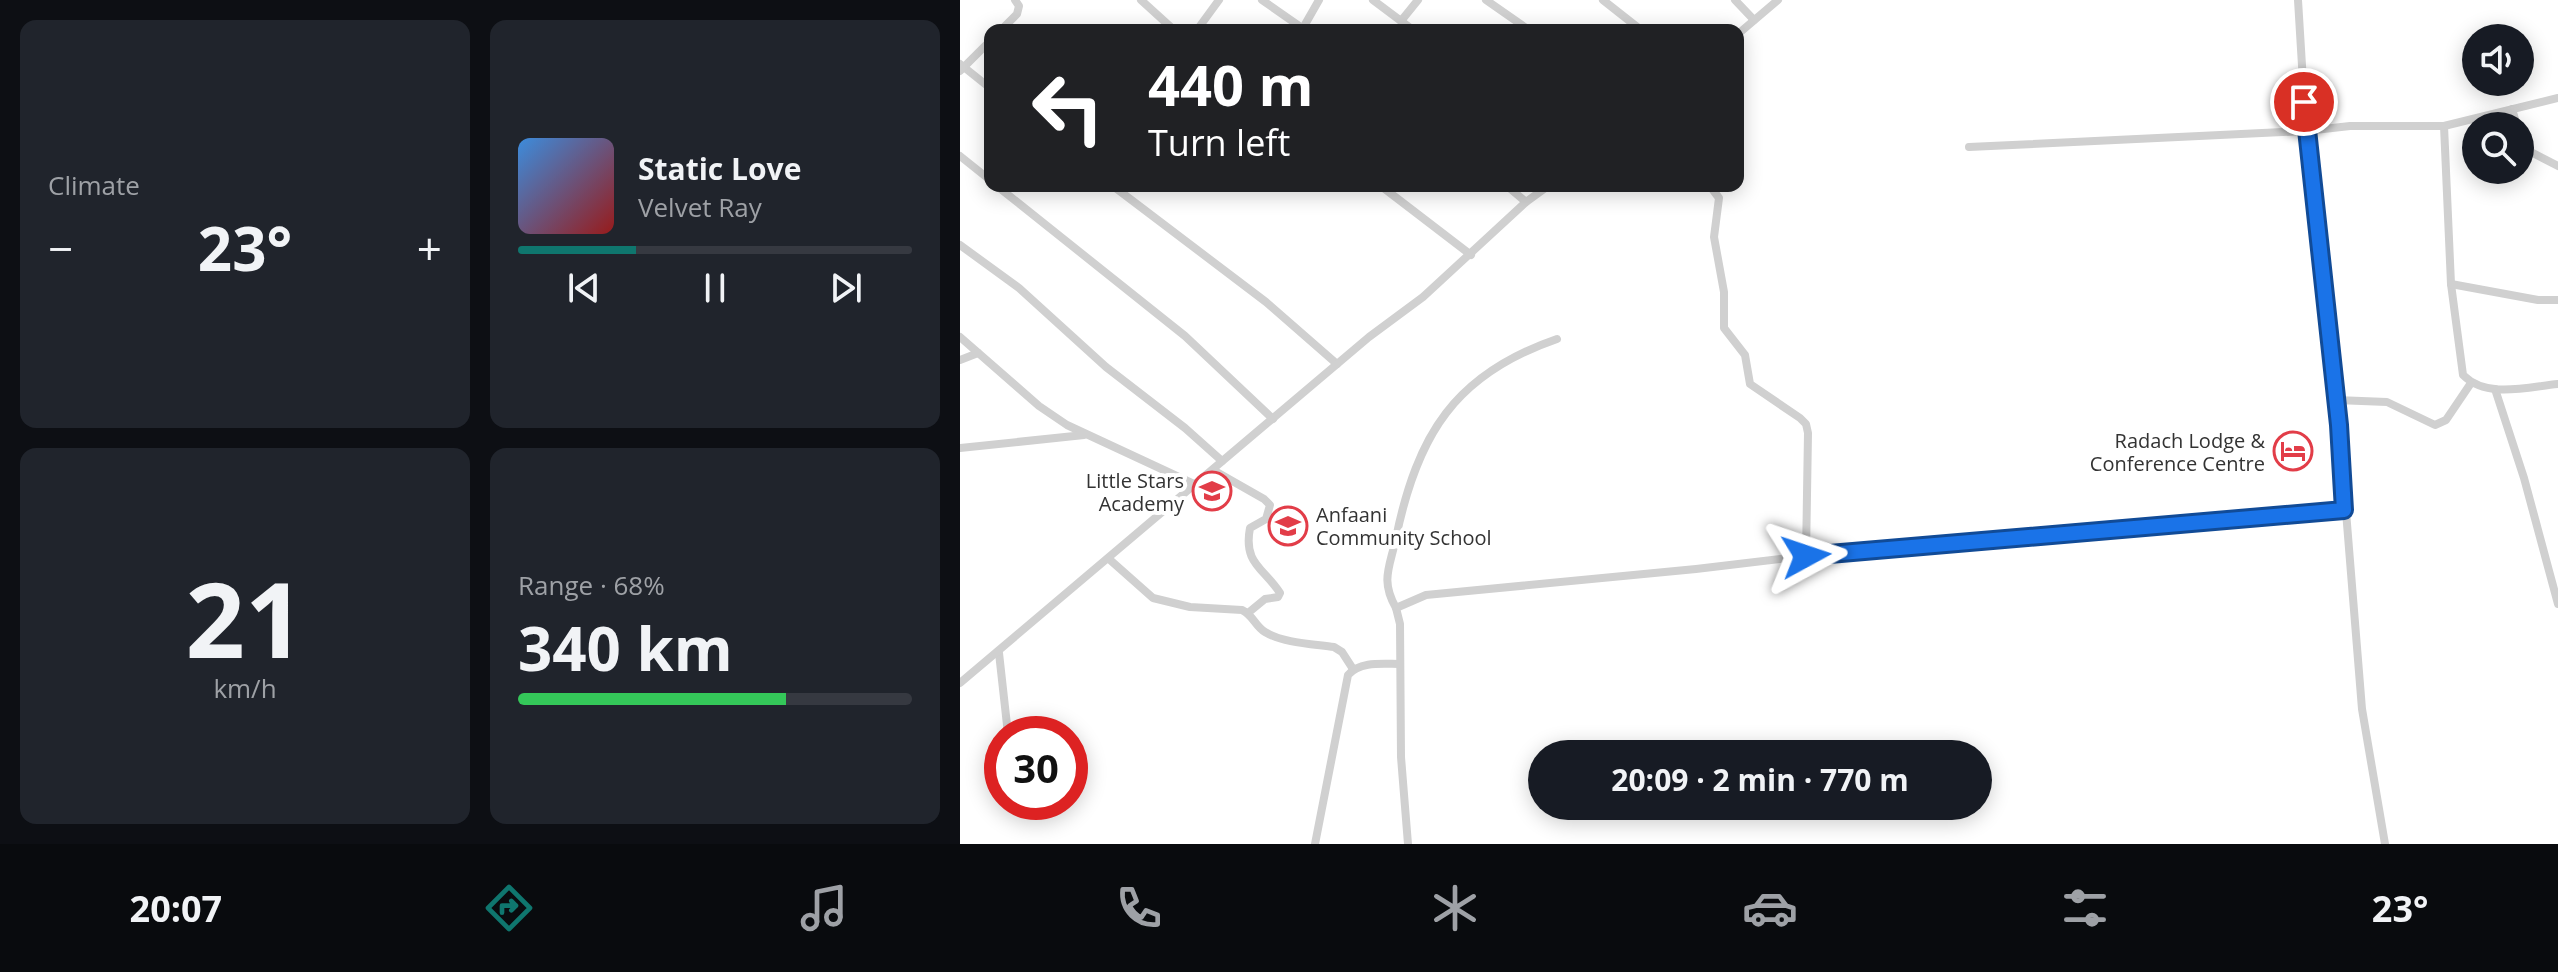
<!DOCTYPE html>
<meta charset="utf-8">
<style>
body{margin:0;font-family:"Open Sans",sans-serif;background:#20242c;color:#f1f3f6;height:100vh;display:flex;flex-direction:column;font-size:30px;white-space:nowrap}
*{box-sizing:border-box;margin:0}
p{font-size:26px;color:#9ea1a6}
.icon{flex:none;width:44px;height:44px;fill:none;stroke:currentColor;stroke-width:2;stroke-linecap:round;stroke-linejoin:round}
.map{position:relative;flex:1;overflow:hidden}
.panel{display:flex;flex-direction:column;gap:20px;padding:20px;background:#0d0f14;width:960px}
.panel>*{flex:none}
.guide{position:absolute;left:24px;top:24px;width:760px;height:168px;border-radius:16px;box-shadow:0 4px 20px #0003;background:#202124;color:#fff;overflow:hidden}
.tools{position:absolute;left:1502px;top:24px;display:grid;gap:16px}
.tools a{display:grid;place-items:center;width:72px;height:72px;border-radius:50%;background:#171b24;box-shadow:0 4px 20px #0003;font-size:40px}
.speed{position:absolute;left:24px;top:716px;display:flex;gap:16px;font-size:40px;font-weight:700;text-align:center}
.speed>*{display:grid;place-content:center;width:104px;height:104px;border-radius:50%;background:#171b24;box-shadow:0 4px 20px #0003;line-height:1}
.speed .limit{border:12px solid #d22;background:#fff;color:#111}
.pin{position:absolute;display:grid;place-items:center;width:68px;height:68px;color:#fff;margin:-34px;border:4px solid #fff;border-radius:50%;box-shadow:0 2px 8px #0007}
.me{position:absolute;width:88px;margin:-44px;rotate:85deg;stroke-linejoin:round;filter:drop-shadow(0 0 6px #0008)}
.turn{display:flex;align-items:center;gap:28px;height:168px;padding:0 32px;font-size:36px}
.turn .icon{width:104px;height:104px;stroke-width:2.5}
.turn b{display:block;font-size:56px;line-height:68px}
.big{font-size:60px;font-weight:700;line-height:1.1}
.panel .tile{flex:1;display:flex;flex-direction:column;justify-content:center;gap:12px;min-width:0;padding:0 28px;border-radius:16px;background:#20242c}
.panel .dial{align-items:center;gap:0}
.dial b{font-size:104px;line-height:1}
.song{display:flex;align-items:center;gap:24px}
.cover{width:96px;height:96px;border-radius:12px;background:linear-gradient(135deg,hsl(210 70% 55%),hsl(0 70% 35%))}
.played{height:8px;border-radius:4px;background:linear-gradient(90deg,#0f766e 30%,#363941 30%)}
.keys{display:flex;justify-content:space-around;direction:ltr}
.heat{display:flex;justify-content:space-between;align-items:center;font-size:44px;direction:ltr}
.charge{height:12px;border-radius:6px;background:linear-gradient(90deg,#34c759 68%,#363941 0)}
.panel .tiles{flex:1;display:grid;gap:20px;grid-template-columns:repeat(2,1fr)}
.trip{position:absolute;left:568px;top:740px;width:464px;height:80px;border-radius:40px;background:#171b24;box-shadow:0 4px 20px #0003;font-weight:700;line-height:80px;text-align:center}
.tab-bar{display:flex;height:128px;justify-content:space-around;align-items:center;background:#090b0e;color:#9ea1a6}
.tab-bar .icon{width:56px;height:56px}
.tab-bar .current{color:#0f766e}
.tab-bar b{font-size:36px;color:#f1f3f6}
main{display:flex;flex:1;min-height:0}
.map>svg:first-child{display:block}
.lines{fill:none;stroke-linecap:round;stroke-linejoin:round}
.minor{stroke:#d0d0d0;stroke-width:8}
.route-casing{stroke:#114b97;stroke-width:20}
.route{stroke:#1a73e8;stroke-width:14}
.labels{text-anchor:middle;dominant-baseline:central;stroke-width:8;stroke-linejoin:round;paint-order:stroke}
.poi-label{font-size:20px;fill:#333;stroke:#fff;text-anchor:end}
</style>
<main>
<section class="panel">
<div class="tiles">
<div class="tile"><p>Climate</p>
<div class="heat"><a>−</a><b class="big">23°</b><a>+</a></div>
</div>
<div class="tile">
<div class="song"><i class="cover"></i><div><b>Static Love</b><p>Velvet Ray</p></div></div>
<div class="played"></div>
<div class="keys"><svg class="icon" aria-label="previous" viewBox="0 0 24 24"><path d="M18 5L8 12l10 7zM5 5v14"/></svg><svg class="icon" aria-label="pause" viewBox="0 0 24 24"><path d="M8 5v14M16 5v14"/></svg><svg class="icon" aria-label="next" viewBox="0 0 24 24"><path d="M6 5l10 7-10 7zM19 5v14"/></svg></div>
</div>
<div class="tile dial"><b>21</b><p>km/h</p></div>
<div class="tile"><p>Range · 68%</p><b class="big">340 km</b><div class="charge"></div></div>
</div>
</section>
<div class="map">
<svg width="1598" height="844" viewBox="0 0 1598 844">
<rect width="100%" height="100%" fill="#fff"/>
<g class="lines">
<!-- minor -->
<g class="minor">
<path d="M181,0L214,30"/>
<path d="M302,0L345,30"/>
<path d="M413,0L453,30"/>
<path d="M526,0L569,30"/>
<path d="M643,0L681,30"/>
<path d="M775,0L794,20"/>
<path d="M1338,0L1346,131L1379,425L1402,709L1425,844"/>
<path d="M441,21L458,0"/>
<path d="M343,28L359,0"/>
<path d="M41,30L57,14L59,6L55,0"/>
<path d="M237,30L259,0"/>
<path d="M778,34L818,0"/>
<path d="M0,64L30,88"/>
<path d="M0,71L30,41"/>
<path d="M1552,109L1557,126"/>
<path d="M1484,126L1491,284L1503,375C1527,399 1567,387 1598,384"/>
<path d="M1560,138L1565,149L1598,166"/>
<path d="M1009,147L1346,131L1390,126H1484L1598,98"/>
<path d="M0,156L30,180"/>
<path d="M37,186L225,336L313,419"/>
<path d="M153,186L306,302L377,364"/>
<path d="M421,186L511,255"/>
<path d="M547,186L566,202"/>
<path d="M750,186L759,198L754,237L764,292V328L785,355L790,384L840,418L846,424L848,433L846,556"/>
<path d="M0,245L59,288L146,367L225,428L262,461"/>
<path d="M1491,284L1578,300H1598"/>
<path d="M0,337L79,406L107,425L236,485"/>
<path d="M0,360L18,353"/>
<path d="M1535,389L1564,478L1598,604"/>
<path d="M1376,400L1427,402L1475,425L1486,420L1511,383"/>
<path d="M0,448L124,435"/>
<path d="M253,470L304,499L310,505L306,519L290,528C283,564 304,568 320,593L318,597L305,599L288,613"/>
<path d="M149,559L193,598L230,607L282,610C293,615 295,626 305,632C323,643 353,644 374,647L382,652L393,669"/>
<path d="M436,608C420,580 430,567 436,538C457,435 495,374 597,339"/>
<path d="M39,653L48,734"/>
<path d="M0,683L409,337L463,297L566,202L588,186"/>
<path d="M355,844L388,675C400,661 423,664 439,664"/>
<path d="M448,844L441,757L440,624L436,608L466,595L736,569L846,556L1384,510"/>
</g>
</g>
<g class="lines">
<defs>
<path id="route" d="M846,556L1384,510L1379,425L1344,102"/>
</defs>
<!-- route casing -->
<use href="#route" class="route-casing"/>
<!-- route -->
<use href="#route" class="route"/>
</g>
<!-- icons -->
<defs>
<symbol id="hotel-ring" viewBox="-11 -11 22 22"><circle r="9.5" fill="#fff" stroke="#e23d48" stroke-width="1.5"/><path d="M-6-4.5h1.5V1H6V5H4.5V3h-9V5H-6ZM-4 0a1.8 1.8 0 1 1 3.6 0ZM.5 0V-2.5h3Q6-2.5 6 0Z" fill="#e23d48"/></symbol>
<symbol id="school-ring" viewBox="-11 -11 22 22"><circle r="9.5" fill="#fff" stroke="#e23d48" stroke-width="1.5"/><path d="M0-5L7-2L0 1L-7-2ZM-4 1L0 2.5L4 1V4Q0 6-4 4Z" fill="#e23d48"/></symbol>
</defs>
<g fill-rule="evenodd">
<use href="#hotel-ring" x="1311" y="429" width="44" height="44"/>
<use href="#school-ring" x="230" y="469" width="44" height="44"/>
<use href="#school-ring" x="306" y="504" width="44" height="44"/>
</g>
<g class="labels">
<!-- poi labels -->
<g class="poi-label">
<text x="1305" y="440">Radach Lodge &amp;<tspan x="1305" dy="23">Conference Centre</tspan></text>
<text x="224" y="480">Little Stars<tspan x="224" dy="23">Academy</tspan></text>
<text x="356" y="514" text-anchor="start">Anfaani<tspan x="356" dy="23">Community School</tspan></text>
</g>
</g>
</svg>
<div class="tools">
<a><svg class="icon" aria-label="sound" viewBox="0 0 24 24"><path d="M4 9h4l5-4v14l-5-4H4zM17 9q2 3 0 6"/></svg></a>
<a><svg class="icon" aria-label="search" viewBox="0 0 24 24"><circle cx="10" cy="10" r="6"/><path d="M15 15l6 6"/></svg></a>
</div>
<div class="speed"><div class="limit">30</div></div>
<div class="pin" style="left:1344px;top:102px;background:#d93025"><svg class="icon" aria-label="arrive" viewBox="0 0 24 24"><path d="M6 21V4h12l-3 4 3 4H6"/></svg></div>
<svg class="me" style="left:846px;top:556px" viewBox="-20 -20 40 40"><path d="M0-17L14 15 0 8-14 15z" fill="#1a73e8" stroke="#fff" stroke-width="4"/></svg>
<div class="trip">20:09 · 2 min · 770 m</div>
<div class="guide">
<div class="turn"><svg class="icon" aria-label="left" viewBox="0 0 24 24"><path d="M17 20v-9H6M10 6l-5 5 5 5"/></svg><div><b>440 m</b>Turn left</div></div>
</div>
</div>
</main>
<nav class="tab-bar">
<b>20:07</b>
<svg class="icon current" aria-label="directions" viewBox="0 0 24 24"><path d="M12 3l9 9-9 9-9-9zM9 14v-3h6M13 9l2 2-2 2"/></svg>
<svg class="icon" aria-label="music" viewBox="0 0 24 24"><path d="M9 18V5l10-2v13"/><circle cx="6" cy="18" r="3"/><circle cx="16" cy="16" r="3"/></svg>
<svg class="icon" aria-label="phone" viewBox="0 0 24 24"><path d="M5 4h4l2 5-3 2q2 4 5 5l2-3 5 2v4C11 20 4 13 5 4z"/></svg>
<svg class="icon" aria-label="climate" viewBox="0 0 24 24"><path d="M12 3v18M4 7l16 10M4 17L20 7"/></svg>
<svg class="icon" aria-label="car" viewBox="0 0 24 24"><path d="M5 17H2v-5l4-1 3-4h7l3 4 3 1v5h-3M9 17h6M6 11h13"/><circle cx="7" cy="17" r="2"/><circle cx="17" cy="17" r="2"/></svg>
<svg class="icon" aria-label="filters" viewBox="0 0 24 24"><path d="M4 7h16M4 17h16"/><circle cx="9" cy="7" r="2"/><circle cx="15" cy="17" r="2"/></svg>
<b>23°</b>
</nav>
